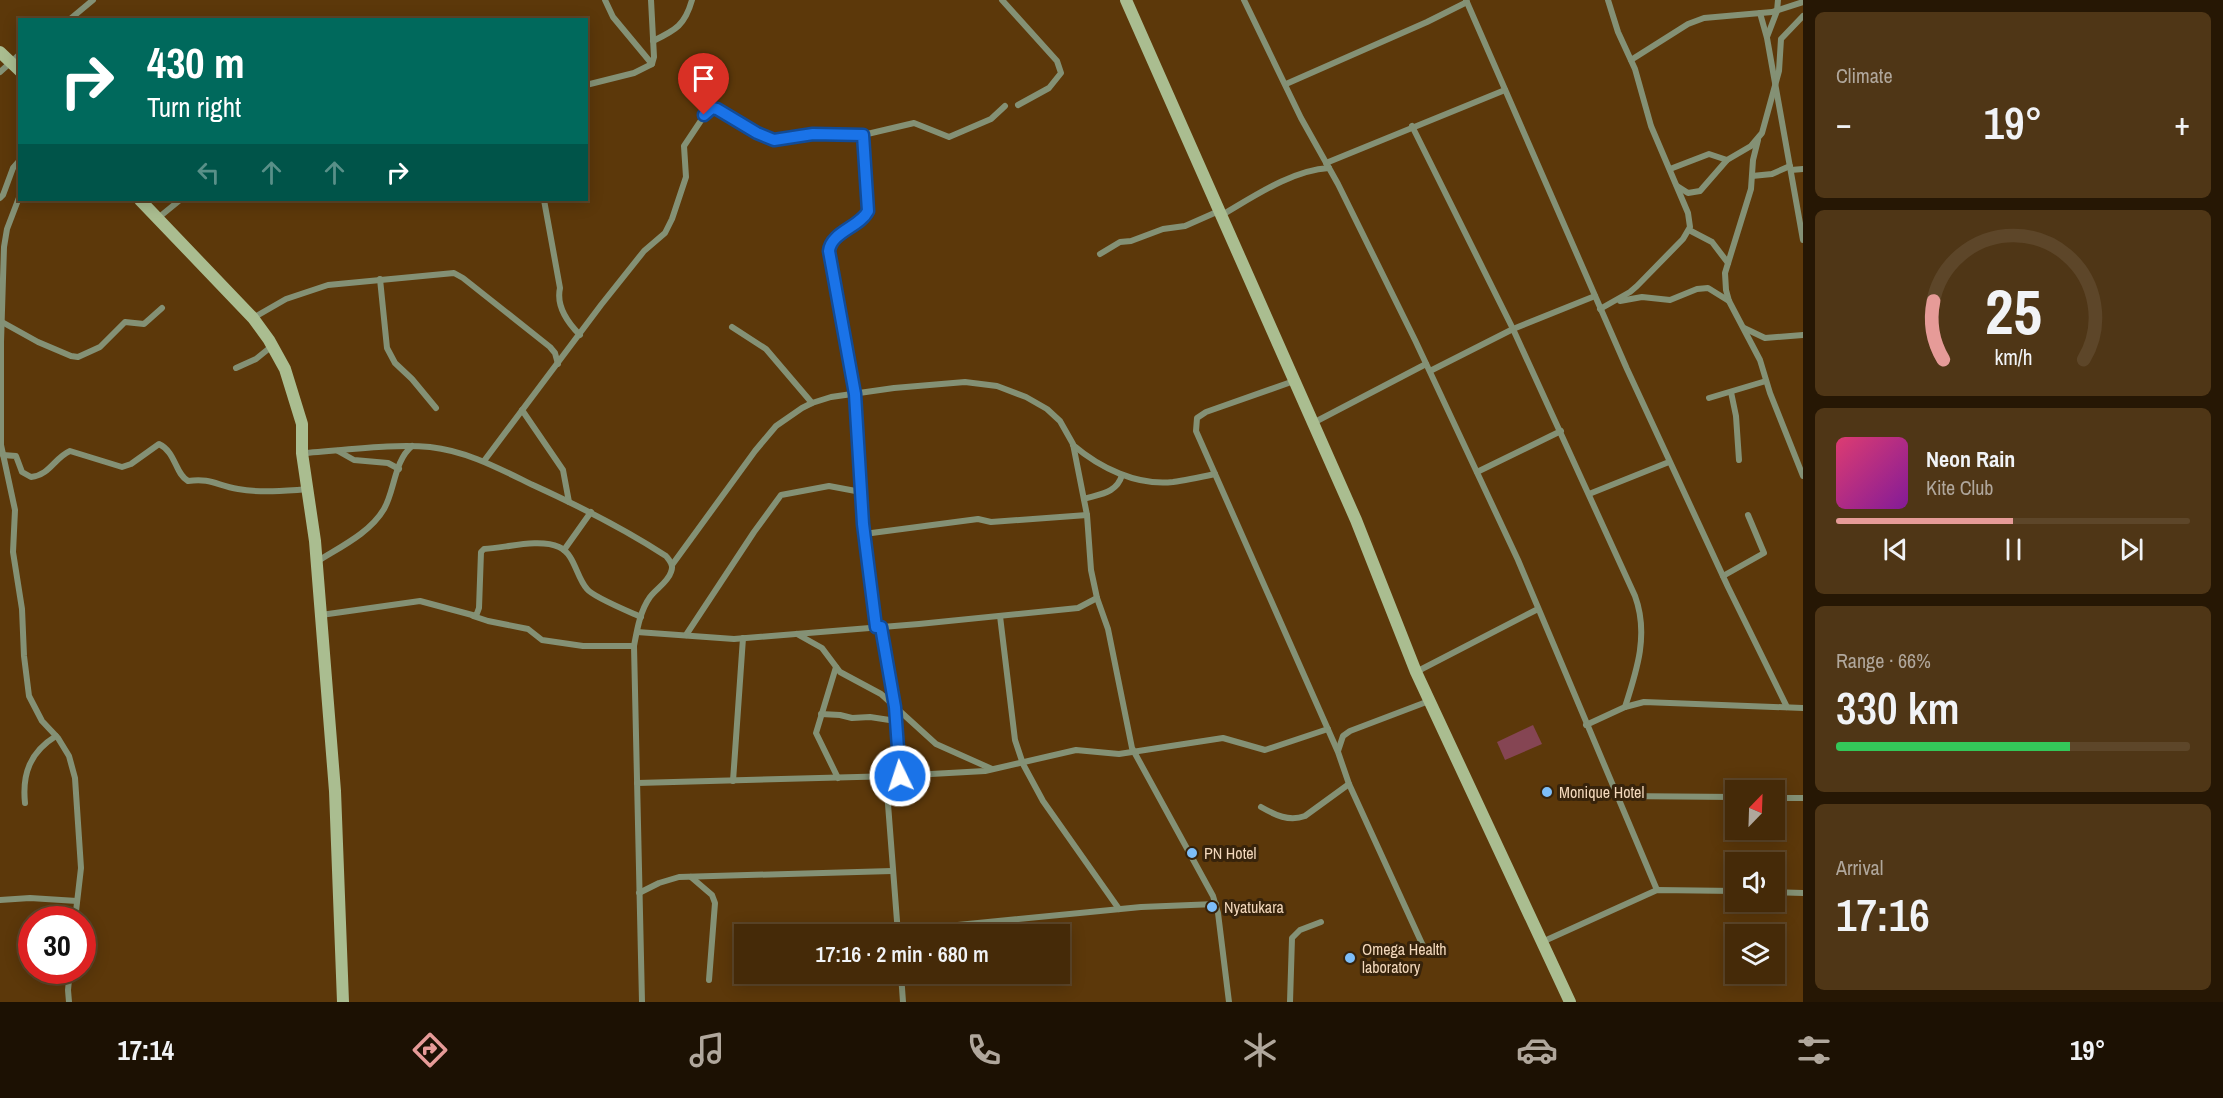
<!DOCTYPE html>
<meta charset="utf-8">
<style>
body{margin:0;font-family:"Archivo Narrow",sans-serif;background:#4f3616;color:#f1f3f6;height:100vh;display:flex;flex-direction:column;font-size:22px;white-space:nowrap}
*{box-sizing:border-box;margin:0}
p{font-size:20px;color:#b0a79c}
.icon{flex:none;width:33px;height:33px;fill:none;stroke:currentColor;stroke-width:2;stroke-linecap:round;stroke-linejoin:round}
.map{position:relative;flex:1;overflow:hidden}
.drawer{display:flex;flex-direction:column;gap:12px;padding:12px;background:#261704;width:420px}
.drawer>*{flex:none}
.banner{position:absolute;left:18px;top:18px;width:570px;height:183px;border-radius:0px;box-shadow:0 3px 15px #0003,0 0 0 2px #5d4629;background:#00695c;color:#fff;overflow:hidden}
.needle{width:39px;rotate:23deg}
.fabs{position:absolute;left:1725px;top:780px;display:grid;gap:12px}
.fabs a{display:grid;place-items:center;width:60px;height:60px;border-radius:0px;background:#452a08;box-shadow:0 3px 15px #0003,0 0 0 2px #5d4629;font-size:30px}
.speed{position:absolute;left:18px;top:906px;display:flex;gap:12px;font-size:30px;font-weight:700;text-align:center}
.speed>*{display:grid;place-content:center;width:78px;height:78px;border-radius:50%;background:#452a08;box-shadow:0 3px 15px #0003,0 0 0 2px #5d4629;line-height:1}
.speed .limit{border:9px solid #d22;background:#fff;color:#111}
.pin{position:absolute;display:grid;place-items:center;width:51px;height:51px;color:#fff;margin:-62px -26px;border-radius:50% 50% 50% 0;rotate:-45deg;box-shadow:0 0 6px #0007}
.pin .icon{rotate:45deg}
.me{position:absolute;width:66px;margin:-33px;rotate:356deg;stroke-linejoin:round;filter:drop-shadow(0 0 4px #0008)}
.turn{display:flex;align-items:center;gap:21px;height:126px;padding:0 30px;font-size:27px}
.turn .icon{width:78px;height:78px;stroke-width:2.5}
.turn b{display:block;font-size:42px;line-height:51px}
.lanes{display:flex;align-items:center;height:57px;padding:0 30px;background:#0003;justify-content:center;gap:30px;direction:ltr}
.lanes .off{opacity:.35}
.big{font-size:45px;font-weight:600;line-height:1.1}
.drawer .tile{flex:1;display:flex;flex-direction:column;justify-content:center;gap:9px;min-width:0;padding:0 21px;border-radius:9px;background:#4f3616}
.drawer .dial{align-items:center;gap:0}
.dial svg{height:156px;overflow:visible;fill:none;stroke:#5d4629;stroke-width:7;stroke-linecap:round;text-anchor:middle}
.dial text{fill:#f1f3f6;stroke:none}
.song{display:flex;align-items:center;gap:18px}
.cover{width:72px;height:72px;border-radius:9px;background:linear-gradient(135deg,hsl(340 70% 55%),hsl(290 70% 35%))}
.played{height:6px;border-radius:3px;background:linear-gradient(90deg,#e69b98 50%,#5d4629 50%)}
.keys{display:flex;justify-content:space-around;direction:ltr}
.heat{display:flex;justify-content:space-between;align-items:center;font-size:33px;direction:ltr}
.charge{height:9px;border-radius:4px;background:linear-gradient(90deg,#34c759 66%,#5d4629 0)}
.trip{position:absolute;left:734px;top:924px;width:336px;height:60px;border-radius:0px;background:#452a08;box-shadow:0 3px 15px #0003,0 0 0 2px #5d4629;font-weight:600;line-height:60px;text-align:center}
.menu{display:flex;height:96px;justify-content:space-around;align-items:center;background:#1c1103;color:#b0a79c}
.menu .icon{width:42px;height:42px}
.menu .selected{color:#e69b98}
.menu b{font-size:27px;color:#f1f3f6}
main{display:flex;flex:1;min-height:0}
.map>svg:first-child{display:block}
.green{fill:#854553}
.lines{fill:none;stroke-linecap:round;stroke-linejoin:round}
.street{stroke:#849175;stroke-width:6}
.secondary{stroke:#aabd90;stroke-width:12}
.route-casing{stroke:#114b97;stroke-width:15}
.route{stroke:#1a73e8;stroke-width:10}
.poi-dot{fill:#7dbef9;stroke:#37230b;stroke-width:2}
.labels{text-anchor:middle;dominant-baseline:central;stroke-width:6;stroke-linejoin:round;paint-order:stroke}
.poi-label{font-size:16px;fill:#f3d8bc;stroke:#37230b;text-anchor:start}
</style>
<main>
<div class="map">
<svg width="1803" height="1002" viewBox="0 0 1803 1002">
<rect width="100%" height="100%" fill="#5c380a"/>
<!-- green -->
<path class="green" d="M1533,725L1542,744L1505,760L1497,742Z"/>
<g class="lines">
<!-- street -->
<g class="street">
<path d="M605,0L613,17L652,64"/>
<path d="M1002,0L1057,61L1061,73L1049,88L1018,105"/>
<path d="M1244,0L1301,118L1338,184L1415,340L1518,560L1657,890"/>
<path d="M1466,0L1627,369L1728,587L1787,707"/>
<path d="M1760,13L1767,38L1803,240"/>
<path d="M69,20L93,0"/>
<path d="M1767,37L1777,11L1778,0"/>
<path d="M653,41C676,30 685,25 692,0"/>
<path d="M1631,60L1688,24L1704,18L1772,12L1803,2"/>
<path d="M0,72L20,54"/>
<path d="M1286,84L1427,22L1467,2"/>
<path d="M586,85L634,73L652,64L654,57L651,0"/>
<path d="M1412,126L1513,329L1635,596C1649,634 1637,670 1625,707"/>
<path d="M863,135L868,211C860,227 831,232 829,251L855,394L863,524L876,627"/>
<path d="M1758,140L1753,160L1751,189L1725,273L1726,290L1729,301L1760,360L1770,393L1803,476"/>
<path d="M1326,163L1505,90"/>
<path d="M1670,169L1709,154L1727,160"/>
<path d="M1791,170L1803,169"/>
<path d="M1752,176L1772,174L1790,166"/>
<path d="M1677,186L1688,193L1700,191L1727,160L1751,146L1762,133L1779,71L1781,39L1803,16"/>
<path d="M20,195L7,229L4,247L1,342V445L15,510L13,552L22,609L24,656L29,696L42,721L58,738L69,756L75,778L81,868L75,920"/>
<path d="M0,198L3,195L13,168L20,160"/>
<path d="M544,200L560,288C556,306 567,322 580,335"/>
<path d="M1222,215C1253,197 1292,170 1329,168"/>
<path d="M158,218L180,200"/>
<path d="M1689,230L1712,242L1728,263"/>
<path d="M1100,254L1120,242L1131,241L1163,229L1185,226L1219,211"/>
<path d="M380,279L387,348L395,363L412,379L436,408"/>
<path d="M1620,301L1642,297L1670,300L1697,289L1708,288L1729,301"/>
<path d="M1600,309L1630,292L1637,286L1683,239L1690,227L1688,213L1651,126L1635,69L1618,32L1608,0"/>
<path d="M253,318L286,299L328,285L454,273L463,278L550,347L555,353L558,364"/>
<path d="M2,322L38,342L71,356L78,357L100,347L125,322L144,324L162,308"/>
<path d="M732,327L766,349L812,403"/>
<path d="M1744,328L1765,338L1803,335"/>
<path d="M236,368L256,359L272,346"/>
<path d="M1430,371L1513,329L1595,296"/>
<path d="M1294,381L1206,412L1197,418L1196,431L1338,752L1349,784L1424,948"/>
<path d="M1731,392L1736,416L1739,460"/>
<path d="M1709,398L1766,381"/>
<path d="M522,410L563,470L569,502"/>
<path d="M1313,423L1426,364"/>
<path d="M1073,445C1100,468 1137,486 1173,482C1187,480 1201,477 1215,474"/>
<path d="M338,451L354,460L388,463L399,469"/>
<path d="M302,453C341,451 392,443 430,447C467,451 500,469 533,485C579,506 623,528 666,556C670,561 674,565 671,572C668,582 656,589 650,597C640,611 637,630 634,646L642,1002"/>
<path d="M3,455L16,456L22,472L31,477C50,475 54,458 70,451L122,467L131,464L159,444C176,452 175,474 188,481C211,478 216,485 238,489C260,493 285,491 308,489"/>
<path d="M484,461L601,305L644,251L665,233L672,219L686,177L684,146L708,110L717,109L757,133L774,140L813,134L863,135L914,123L949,137L991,119L1005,106"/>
<path d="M1477,472L1561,431"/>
<path d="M1589,494L1669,462"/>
<path d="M1084,499C1100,494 1117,493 1122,475"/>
<path d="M864,534L978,519L991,522L1087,515"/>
<path d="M564,550L591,512"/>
<path d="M318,561C340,547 370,533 384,509C395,490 394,461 412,446"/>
<path d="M672,565L755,451L776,426L802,408L812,403L831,397L894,388L965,382L997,386L1026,397L1047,409L1060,421L1073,444L1087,515L1091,570L1097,598L1108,629L1132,748L1213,896L1218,913L1229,1002"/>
<path d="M1723,576L1764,553L1748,515"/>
<path d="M321,615L420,601L476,616L479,608L481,552L484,549C506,548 539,538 559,547C575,554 576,577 587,589C593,597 630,612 641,617"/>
<path d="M473,616L488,621L528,629L542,640L583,646H634"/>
<path d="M1000,616L1015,740L1023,764L1043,801L1119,909"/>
<path d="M881,627L895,707L900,776"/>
<path d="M637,632L734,639L919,624L1078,608L1097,598"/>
<path d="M797,634L822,648L840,672L881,694L936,744L992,769"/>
<path d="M686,635L754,532L781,495L829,486L861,492"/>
<path d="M836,667L816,733L838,778"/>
<path d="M1416,672L1538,609"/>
<path d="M821,714L840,715L852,718L870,717L896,721"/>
<path d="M1586,725L1625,707L1644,702L1803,708"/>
<path d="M1338,751L1343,736L1350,731L1429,701"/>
<path d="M895,776L887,791L898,934"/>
<path d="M733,781L743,638"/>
<path d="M637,783L895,776L985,771L1076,750L1119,754L1223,738L1265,750L1328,729"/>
<path d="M1618,796L1736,797"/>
<path d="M1774,798H1803"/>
<path d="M25,803C22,774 30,752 56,736"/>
<path d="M1261,807C1275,815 1289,822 1305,816L1349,784"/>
<path d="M691,877L712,895L715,903L709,980"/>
<path d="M1774,892L1803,893"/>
<path d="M639,893L659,883L679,877L892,871"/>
<path d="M0,900L30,898L77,901"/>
<path d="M897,931L1141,907L1216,904"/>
<path d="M1542,942L1657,890L1736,891"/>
<path d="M901,974L903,1002"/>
<path d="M69,1002L68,990L70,970"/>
<path d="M1290,1002L1292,938L1300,930L1321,922"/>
</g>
<!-- secondary -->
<g class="secondary">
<path d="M1126,0L1356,520L1416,672L1570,1002"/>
<path d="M0,52L20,71"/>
<path d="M140,200L253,318L269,340L285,369L302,424V453L315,541L335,791L343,1002"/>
</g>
</g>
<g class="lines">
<defs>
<path id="route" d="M704,115L712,108L717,109L757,133L774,140L813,134L863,135L868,211C860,227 831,232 829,251L855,394L863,524L876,627H881L895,707L900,776"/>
</defs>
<!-- route casing -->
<use href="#route" class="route-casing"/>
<!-- route -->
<use href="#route" class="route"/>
</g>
<!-- markers -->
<g class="poi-dot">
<circle cx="1547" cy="792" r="6"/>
<circle cx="1192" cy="853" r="6"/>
<circle cx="1212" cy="907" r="6"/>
<circle cx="1350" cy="958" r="6"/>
</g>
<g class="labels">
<!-- poi labels -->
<g class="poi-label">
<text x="1559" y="792">Monique Hotel</text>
<text x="1204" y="853">PN Hotel</text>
<text x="1224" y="907">Nyatukara</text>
<text x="1362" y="949">Omega Health<tspan x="1362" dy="18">laboratory</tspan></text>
</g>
</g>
</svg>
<div class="fabs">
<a><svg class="needle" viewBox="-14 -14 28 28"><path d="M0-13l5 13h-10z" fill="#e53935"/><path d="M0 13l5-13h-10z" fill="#b0a79c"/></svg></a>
<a><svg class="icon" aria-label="sound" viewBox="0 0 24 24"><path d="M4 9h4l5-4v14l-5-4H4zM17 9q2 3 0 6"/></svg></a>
<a><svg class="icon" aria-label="layers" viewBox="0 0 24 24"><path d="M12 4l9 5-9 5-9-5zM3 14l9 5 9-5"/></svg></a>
</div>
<div class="speed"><div class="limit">30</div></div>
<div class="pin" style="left:704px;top:115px;background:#d93025"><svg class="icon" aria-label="arrive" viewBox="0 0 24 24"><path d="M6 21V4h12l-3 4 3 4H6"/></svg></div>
<svg class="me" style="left:900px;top:776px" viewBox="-20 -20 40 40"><circle r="17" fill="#1a73e8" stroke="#fff" stroke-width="3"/><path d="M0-11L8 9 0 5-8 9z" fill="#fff"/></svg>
<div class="trip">17:16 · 2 min · 680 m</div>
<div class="banner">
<div class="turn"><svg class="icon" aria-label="right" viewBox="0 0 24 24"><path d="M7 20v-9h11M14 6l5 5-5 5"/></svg><div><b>430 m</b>Turn right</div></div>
<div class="lanes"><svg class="icon off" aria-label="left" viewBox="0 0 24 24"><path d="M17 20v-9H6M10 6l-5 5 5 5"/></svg><svg class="icon off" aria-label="ahead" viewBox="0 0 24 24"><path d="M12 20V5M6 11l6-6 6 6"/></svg><svg class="icon off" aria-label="ahead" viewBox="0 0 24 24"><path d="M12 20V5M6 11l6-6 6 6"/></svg><svg class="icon" aria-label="right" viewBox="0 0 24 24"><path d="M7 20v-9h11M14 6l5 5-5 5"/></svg></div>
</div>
</div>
<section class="drawer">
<div class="tile"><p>Climate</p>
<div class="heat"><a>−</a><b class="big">19°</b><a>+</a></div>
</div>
<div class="tile dial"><svg viewBox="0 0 100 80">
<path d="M14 69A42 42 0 1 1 86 69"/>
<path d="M14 69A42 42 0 0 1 9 39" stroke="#e69b98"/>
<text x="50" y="56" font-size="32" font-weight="700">25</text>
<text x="50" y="72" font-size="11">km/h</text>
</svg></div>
<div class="tile">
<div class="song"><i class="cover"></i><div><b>Neon Rain</b><p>Kite Club</p></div></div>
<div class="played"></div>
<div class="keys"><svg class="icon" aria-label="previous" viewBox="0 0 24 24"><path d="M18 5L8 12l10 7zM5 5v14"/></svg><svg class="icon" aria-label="pause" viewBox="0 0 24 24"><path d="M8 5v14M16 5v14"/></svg><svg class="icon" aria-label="next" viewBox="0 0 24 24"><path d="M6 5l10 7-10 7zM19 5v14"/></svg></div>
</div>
<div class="tile"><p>Range · 66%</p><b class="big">330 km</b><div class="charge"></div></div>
<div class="tile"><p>Arrival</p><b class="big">17:16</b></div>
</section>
</main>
<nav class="menu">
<b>17:14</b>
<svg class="icon selected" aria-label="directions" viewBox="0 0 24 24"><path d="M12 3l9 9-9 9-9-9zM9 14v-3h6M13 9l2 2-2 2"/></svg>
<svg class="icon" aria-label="music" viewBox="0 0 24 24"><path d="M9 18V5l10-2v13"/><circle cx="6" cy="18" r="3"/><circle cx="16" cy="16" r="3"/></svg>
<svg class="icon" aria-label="phone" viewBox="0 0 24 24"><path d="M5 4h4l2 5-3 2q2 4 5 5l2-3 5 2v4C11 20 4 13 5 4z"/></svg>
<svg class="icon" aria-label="climate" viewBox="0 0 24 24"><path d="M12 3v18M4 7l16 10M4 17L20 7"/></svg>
<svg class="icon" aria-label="car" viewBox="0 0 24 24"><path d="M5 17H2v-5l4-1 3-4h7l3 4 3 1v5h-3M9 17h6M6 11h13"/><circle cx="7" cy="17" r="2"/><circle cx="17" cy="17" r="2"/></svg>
<svg class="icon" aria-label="filters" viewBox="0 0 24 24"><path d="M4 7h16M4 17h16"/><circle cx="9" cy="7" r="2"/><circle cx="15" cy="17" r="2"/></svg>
<b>19°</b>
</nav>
